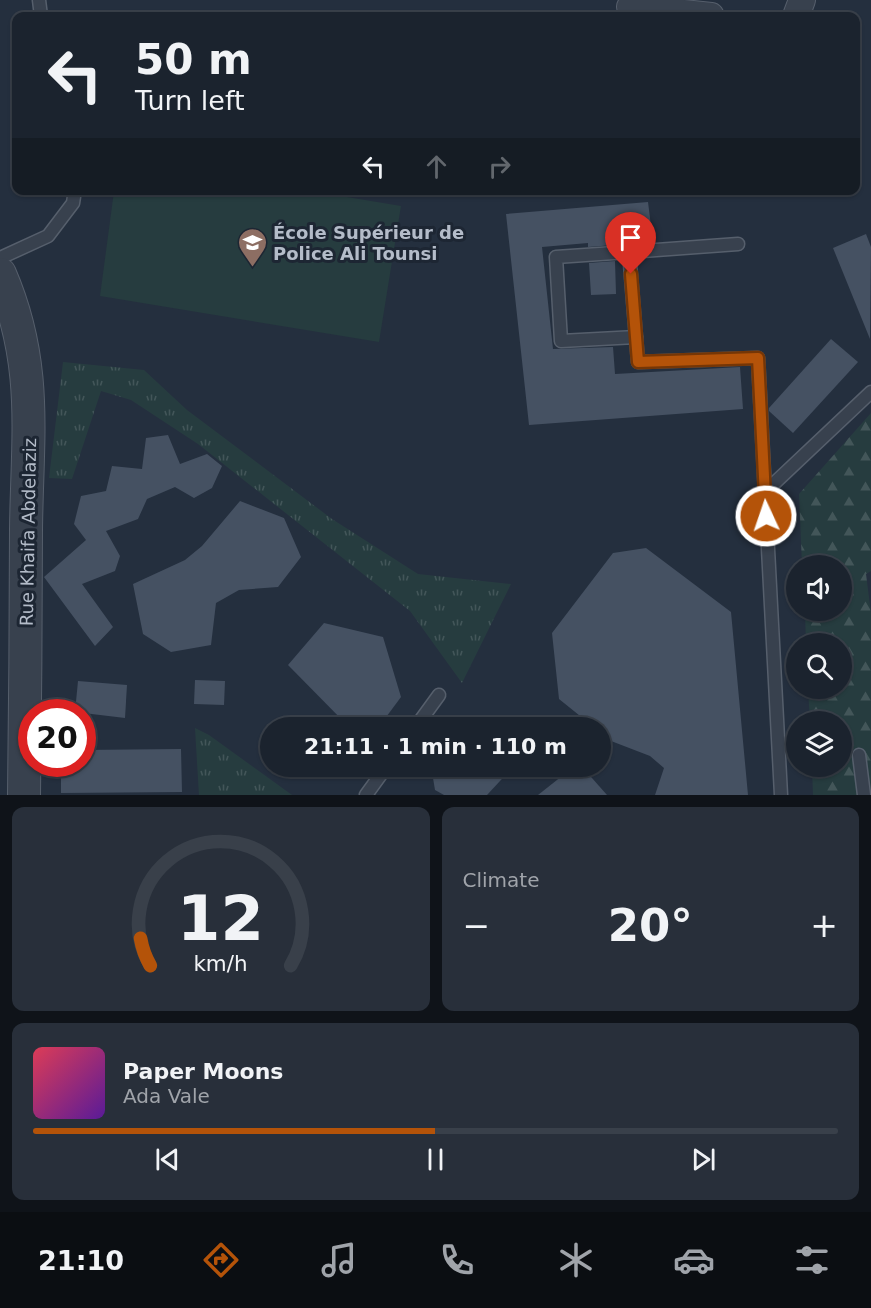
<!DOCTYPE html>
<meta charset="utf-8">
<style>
body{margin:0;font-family:"DejaVu Sans",sans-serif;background:#282f3a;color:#f1f3f6;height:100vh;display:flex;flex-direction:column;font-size:22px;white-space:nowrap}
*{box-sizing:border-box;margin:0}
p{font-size:20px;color:#a0a4aa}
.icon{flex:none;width:33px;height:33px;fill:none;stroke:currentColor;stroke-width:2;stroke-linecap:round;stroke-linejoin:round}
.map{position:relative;height:795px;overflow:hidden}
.details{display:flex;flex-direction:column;gap:12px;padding:12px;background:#0f1319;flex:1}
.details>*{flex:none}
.top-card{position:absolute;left:12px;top:12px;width:848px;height:183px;border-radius:12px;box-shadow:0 2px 4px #0004,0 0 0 2px #39404a;background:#1b232e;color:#f1f3f6;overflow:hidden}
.fabs{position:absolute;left:786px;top:555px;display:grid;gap:12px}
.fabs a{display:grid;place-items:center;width:66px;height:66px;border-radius:50%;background:#1b232e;box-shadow:0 2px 4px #0004,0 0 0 2px #39404a;font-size:30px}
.speed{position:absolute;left:18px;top:699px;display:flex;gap:12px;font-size:30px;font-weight:700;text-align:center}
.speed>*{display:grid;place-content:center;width:78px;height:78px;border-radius:50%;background:#1b232e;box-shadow:0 2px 4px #0004,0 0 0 2px #39404a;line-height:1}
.speed .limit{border:9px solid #d22;background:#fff;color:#111}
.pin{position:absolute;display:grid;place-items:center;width:51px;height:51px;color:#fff;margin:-62px -26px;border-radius:50% 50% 50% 0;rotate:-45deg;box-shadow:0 0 6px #0007}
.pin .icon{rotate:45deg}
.me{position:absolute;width:66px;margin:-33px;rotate:357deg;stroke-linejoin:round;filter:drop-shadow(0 0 4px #0008)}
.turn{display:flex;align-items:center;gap:21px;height:126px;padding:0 24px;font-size:27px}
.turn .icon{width:78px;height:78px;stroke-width:2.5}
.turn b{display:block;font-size:42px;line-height:51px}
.lanes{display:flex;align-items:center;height:57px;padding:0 24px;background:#0003;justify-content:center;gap:30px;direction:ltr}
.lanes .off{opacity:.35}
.big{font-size:45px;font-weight:800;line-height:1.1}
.details .tile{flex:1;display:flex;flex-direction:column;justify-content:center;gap:9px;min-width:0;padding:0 21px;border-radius:12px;background:#282f3a}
.details .dial{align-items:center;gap:0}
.dial svg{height:156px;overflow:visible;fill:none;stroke:#39404a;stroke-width:7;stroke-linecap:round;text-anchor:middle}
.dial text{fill:#f1f3f6;stroke:none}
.song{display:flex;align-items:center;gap:18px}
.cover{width:72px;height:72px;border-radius:9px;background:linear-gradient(135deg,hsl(350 70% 55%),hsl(270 70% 35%))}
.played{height:6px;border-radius:3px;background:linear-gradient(90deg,#b45309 50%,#39404a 50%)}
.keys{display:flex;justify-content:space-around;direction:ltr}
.heat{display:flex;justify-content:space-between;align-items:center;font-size:33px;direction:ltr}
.details .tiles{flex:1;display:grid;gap:12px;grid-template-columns:1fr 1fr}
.tile:last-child{grid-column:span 2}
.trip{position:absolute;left:260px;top:717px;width:351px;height:60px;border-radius:30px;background:#1b232e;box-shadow:0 2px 4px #0004,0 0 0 2px #39404a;font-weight:800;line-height:60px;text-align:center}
.menu{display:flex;height:96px;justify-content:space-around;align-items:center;background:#0b0e12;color:#a0a4aa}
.menu .icon{width:42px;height:42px}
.menu .on{color:#b45309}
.menu b{font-size:27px;color:#f1f3f6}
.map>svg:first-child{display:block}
.grass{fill:url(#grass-tufts)}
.forest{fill:url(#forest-firs)}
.park{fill:#263c3f}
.building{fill:#455162}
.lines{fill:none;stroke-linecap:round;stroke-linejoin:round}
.service-casing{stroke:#565f6c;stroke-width:15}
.minor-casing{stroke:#565f6c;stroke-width:28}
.tertiary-casing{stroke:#565f6c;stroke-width:34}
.service{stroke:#38414e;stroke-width:12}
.minor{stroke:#38414e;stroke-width:26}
.tertiary{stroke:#38414e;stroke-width:32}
.route-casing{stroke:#753606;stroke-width:15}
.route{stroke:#b45309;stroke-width:10}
.labels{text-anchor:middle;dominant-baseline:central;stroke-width:6;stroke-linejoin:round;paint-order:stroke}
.poi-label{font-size:18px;font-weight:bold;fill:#b4bcc9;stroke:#1d2633;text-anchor:start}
.street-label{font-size:18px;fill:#b4bcc9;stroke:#1d2633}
</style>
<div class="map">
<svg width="871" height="795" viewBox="0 0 871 795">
<defs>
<pattern id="grass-tufts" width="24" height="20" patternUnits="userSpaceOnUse" patternTransform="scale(1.5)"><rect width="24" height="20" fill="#263c3f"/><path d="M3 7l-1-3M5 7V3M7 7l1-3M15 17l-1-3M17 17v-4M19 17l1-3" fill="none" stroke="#435659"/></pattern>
<pattern id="forest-firs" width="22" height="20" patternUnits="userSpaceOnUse" patternTransform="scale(1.5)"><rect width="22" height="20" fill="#263c3f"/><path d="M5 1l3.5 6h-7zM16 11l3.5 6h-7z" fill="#435659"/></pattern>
</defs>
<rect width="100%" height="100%" fill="#242f3e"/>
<!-- grass -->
<g class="grass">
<path d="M63,362L144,370L187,410L332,519L418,574L511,584L462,683L410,611L198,444L131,400L101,391L72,479L49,478Z"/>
<path d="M195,728L209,735L292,795H199Z"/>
</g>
<!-- forest -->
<path class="forest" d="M871,413V571L866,574L871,613V795H813L812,767L842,766V722L810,721L808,689L842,688V644L806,643L805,611L842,610V566L802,565L799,494Z"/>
<!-- park -->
<path class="park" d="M114,191H311L401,206L379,342L100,296Z"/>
<!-- building -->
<g class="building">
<path d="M648,202L651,226L613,230L614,245L588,247V243L542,247L553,349L613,347L615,374L740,367L743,409L529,425L506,214Z"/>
<path d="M866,234L871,247L870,339L833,248Z"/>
<path d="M615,261L616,294L591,295L589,263Z"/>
<path d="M831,339L858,362L793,433L769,411V408Z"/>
<path d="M168,435L180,464L207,454L222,466L212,488L194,498L175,487L147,499L138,519L106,531L120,556L115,571L82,584L113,627L95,646L44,577L86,540L74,524L81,496L106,491L112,466L142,469L146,438Z"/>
<path d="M240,501L284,518L301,557L278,587L239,590L216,603L211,645L171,652L143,634L133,584L185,560L202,546Z"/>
<path d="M646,548L731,612L748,795H655L664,768L650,756L611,741L600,732V728H595L559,699L552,633L613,553Z"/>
<path d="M324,623L383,637L401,697L378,728H350L288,665Z"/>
<path d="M195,680L225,681L224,705L194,704Z"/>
<path d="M78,681L127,685L125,718L75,712Z"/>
<path d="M181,749L182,792L61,793V764H82V750Z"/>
<path d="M431,766H514L487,795H444L435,790Z"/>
<path d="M584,769L607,795H538L562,776Z"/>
</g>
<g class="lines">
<defs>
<g id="service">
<path d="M39,0L41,16"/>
<path d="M738,244L629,252L638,362L758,358L765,492"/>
<path d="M629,252L556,257L561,341L636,337"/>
<path d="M0,258L48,236L73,203L75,190"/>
<path d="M415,728L439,695"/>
<path d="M859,755L864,795"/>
<path d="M366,795L387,766"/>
<path d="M781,795L765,492L871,392"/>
</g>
<g id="minor">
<path d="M630,7L711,16"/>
<path d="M796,16L802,0"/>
</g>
<path id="tertiary" d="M0,274C39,364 27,437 26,530C26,618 25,707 24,795"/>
</defs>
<!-- service casing -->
<use href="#service" class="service-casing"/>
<!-- minor casing -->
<use href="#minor" class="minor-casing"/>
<!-- tertiary casing -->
<use href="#tertiary" class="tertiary-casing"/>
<!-- service -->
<use href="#service" class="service"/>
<!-- minor -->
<use href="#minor" class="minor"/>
<!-- tertiary -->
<use href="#tertiary" class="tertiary"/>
</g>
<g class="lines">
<defs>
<path id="route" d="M631,274L638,362L758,358L766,516"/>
</defs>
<!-- route casing -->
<use href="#route" class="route-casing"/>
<!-- route -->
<use href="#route" class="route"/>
</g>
<!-- icons -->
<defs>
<symbol id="university-pin" viewBox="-11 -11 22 30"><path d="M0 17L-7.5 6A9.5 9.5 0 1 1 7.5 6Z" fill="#8d6e63" stroke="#1d2633"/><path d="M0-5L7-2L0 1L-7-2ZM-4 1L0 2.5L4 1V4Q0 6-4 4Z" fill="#fff"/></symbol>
</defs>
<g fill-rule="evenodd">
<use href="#university-pin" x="236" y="226" width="33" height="45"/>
</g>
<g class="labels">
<!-- poi labels -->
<g class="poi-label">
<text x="273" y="232">École Supérieur de<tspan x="273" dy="21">Police Ali Tounsi</tspan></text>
</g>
<!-- street labels -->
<g class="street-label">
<text transform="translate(28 532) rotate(-89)">Rue Khaifa Abdelaziz</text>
</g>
</g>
</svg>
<div class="fabs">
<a><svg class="icon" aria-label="sound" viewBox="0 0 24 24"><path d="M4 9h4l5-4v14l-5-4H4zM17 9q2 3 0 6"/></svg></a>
<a><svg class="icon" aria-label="search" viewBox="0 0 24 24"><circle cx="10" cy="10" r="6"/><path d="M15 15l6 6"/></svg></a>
<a><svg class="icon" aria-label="layers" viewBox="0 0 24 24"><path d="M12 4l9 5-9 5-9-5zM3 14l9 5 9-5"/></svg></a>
</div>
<div class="speed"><div class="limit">20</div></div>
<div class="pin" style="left:631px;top:274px;background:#d93025"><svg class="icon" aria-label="arrive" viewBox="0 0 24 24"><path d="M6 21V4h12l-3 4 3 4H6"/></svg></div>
<svg class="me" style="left:766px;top:516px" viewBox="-20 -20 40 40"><circle r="17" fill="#b45309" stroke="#fff" stroke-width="3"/><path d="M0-11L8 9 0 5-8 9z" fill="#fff"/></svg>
<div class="trip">21:11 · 1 min · 110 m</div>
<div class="top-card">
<div class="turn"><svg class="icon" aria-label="left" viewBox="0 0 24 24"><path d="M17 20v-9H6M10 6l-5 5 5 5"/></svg><div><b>50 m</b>Turn left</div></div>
<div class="lanes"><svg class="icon" aria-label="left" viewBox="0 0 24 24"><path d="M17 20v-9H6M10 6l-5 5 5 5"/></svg><svg class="icon off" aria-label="ahead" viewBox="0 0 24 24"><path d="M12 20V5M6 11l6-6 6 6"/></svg><svg class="icon off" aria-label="right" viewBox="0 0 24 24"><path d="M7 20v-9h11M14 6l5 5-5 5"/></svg></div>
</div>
</div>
<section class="details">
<div class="tiles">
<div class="tile dial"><svg viewBox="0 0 100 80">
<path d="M14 69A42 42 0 1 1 86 69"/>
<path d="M14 69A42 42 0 0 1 9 55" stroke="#b45309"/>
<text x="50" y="56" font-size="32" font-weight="700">12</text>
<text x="50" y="72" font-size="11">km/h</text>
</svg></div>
<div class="tile"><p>Climate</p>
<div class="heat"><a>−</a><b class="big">20°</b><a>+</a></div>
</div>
<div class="tile">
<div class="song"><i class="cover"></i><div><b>Paper Moons</b><p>Ada Vale</p></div></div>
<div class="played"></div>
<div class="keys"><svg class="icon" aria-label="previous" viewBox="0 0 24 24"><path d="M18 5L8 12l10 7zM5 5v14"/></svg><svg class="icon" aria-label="pause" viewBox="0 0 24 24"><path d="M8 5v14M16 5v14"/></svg><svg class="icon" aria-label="next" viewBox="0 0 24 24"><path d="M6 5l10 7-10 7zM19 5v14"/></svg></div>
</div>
</div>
</section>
<nav class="menu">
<b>21:10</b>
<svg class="icon on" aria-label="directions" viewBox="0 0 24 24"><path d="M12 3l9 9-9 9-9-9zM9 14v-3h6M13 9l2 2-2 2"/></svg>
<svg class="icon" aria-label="music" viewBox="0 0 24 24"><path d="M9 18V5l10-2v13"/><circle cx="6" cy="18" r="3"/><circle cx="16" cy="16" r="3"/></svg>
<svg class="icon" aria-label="phone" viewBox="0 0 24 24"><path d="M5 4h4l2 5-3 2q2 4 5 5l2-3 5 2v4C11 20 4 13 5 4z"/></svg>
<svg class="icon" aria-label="climate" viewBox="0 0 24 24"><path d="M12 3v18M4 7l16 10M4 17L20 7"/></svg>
<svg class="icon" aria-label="car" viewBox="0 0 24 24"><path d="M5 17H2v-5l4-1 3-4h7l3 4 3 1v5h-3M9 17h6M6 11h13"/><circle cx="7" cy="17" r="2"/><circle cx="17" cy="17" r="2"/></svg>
<svg class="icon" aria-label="filters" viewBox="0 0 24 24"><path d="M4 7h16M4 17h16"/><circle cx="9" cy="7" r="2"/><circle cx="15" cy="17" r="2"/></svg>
</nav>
